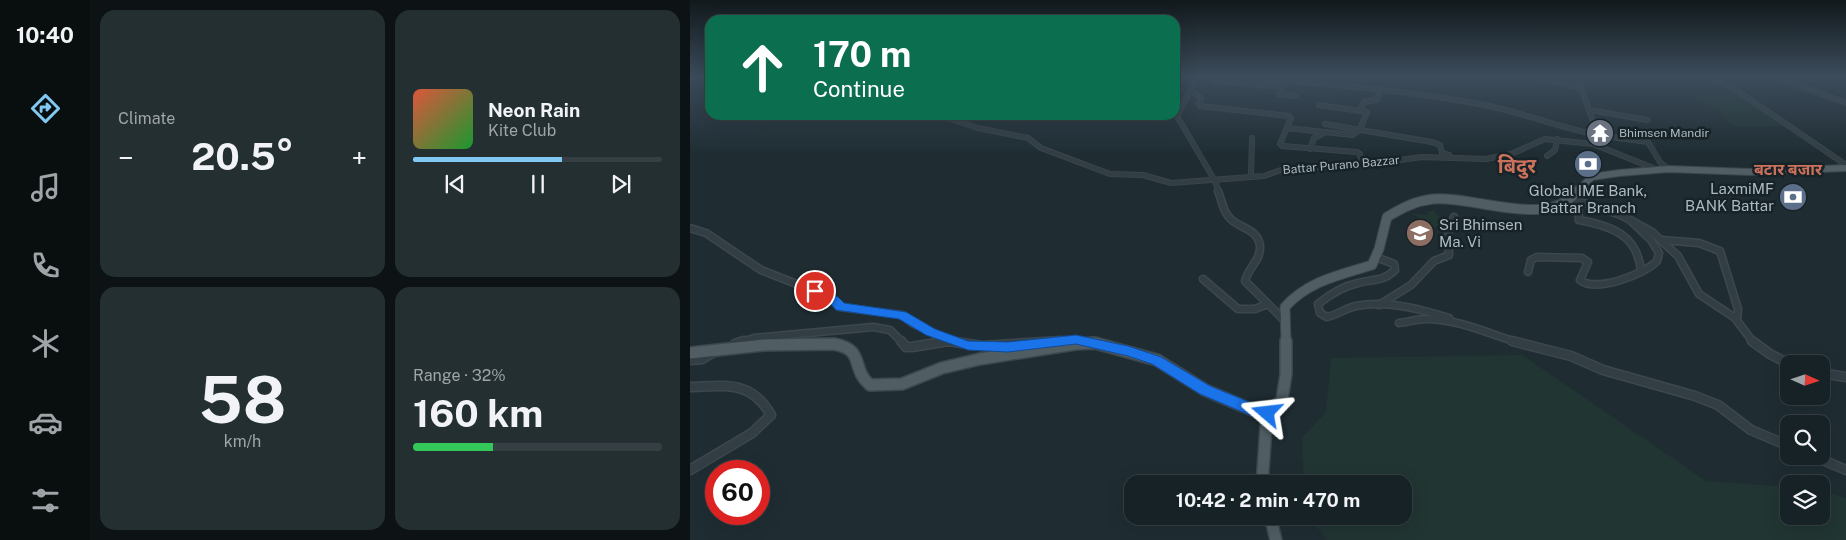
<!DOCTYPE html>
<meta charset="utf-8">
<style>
body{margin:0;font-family:"Public Sans","Noto Sans Devanagari",sans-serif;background:#242f32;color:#f1f3f6;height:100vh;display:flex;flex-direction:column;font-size:19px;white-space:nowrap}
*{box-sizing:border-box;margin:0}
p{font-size:16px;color:#9ea4a7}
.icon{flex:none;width:28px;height:28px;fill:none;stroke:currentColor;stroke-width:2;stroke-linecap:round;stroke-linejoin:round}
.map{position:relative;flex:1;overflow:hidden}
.side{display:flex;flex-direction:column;gap:10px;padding:10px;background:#0d1315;width:600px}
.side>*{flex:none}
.guide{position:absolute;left:15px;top:15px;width:475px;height:105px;border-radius:15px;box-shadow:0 5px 20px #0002,0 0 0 1px #363f43;background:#0b6e4f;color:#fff;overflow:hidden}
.needle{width:32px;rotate:93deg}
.tools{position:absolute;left:1090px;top:355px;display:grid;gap:10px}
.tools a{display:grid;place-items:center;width:50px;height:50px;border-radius:10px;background:#172226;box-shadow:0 5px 20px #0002,0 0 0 1px #363f43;font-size:25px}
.speed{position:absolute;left:15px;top:460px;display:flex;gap:10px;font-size:25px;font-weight:700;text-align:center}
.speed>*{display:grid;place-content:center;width:65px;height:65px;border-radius:50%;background:#172226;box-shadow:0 5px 20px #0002,0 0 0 1px #363f43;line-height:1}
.speed .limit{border:8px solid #d22;background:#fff;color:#111}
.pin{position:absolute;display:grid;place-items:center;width:42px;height:42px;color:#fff;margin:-21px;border:2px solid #fff;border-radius:50%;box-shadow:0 1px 5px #0007}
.me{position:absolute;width:55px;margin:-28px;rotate:287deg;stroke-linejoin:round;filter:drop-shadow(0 0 4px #0008)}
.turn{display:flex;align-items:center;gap:18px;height:105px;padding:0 25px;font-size:22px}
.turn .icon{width:65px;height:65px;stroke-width:2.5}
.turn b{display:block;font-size:35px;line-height:42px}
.big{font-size:38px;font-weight:700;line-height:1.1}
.side .card{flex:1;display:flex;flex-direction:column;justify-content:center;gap:8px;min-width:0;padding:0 18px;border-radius:15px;background:#242f32}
.side .dial{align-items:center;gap:0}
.dial b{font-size:65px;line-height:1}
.song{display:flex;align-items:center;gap:15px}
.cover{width:60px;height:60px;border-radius:8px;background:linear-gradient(135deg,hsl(10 70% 55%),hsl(130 70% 35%))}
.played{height:5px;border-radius:2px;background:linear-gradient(90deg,#81c9f2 60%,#363f43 60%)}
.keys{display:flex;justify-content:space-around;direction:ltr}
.heat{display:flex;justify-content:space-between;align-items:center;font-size:28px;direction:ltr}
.charge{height:8px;border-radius:4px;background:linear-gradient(90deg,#34c759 32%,#363f43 0)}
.side .tiles{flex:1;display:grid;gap:10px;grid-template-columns:repeat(2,1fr)}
.trip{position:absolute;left:434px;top:475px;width:288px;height:50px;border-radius:15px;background:#172226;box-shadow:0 5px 20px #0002,0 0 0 1px #363f43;font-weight:700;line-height:50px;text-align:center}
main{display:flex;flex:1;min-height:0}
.tab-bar{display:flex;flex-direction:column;width:90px;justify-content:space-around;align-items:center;background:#090e0f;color:#9ea4a7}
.tab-bar .icon{width:35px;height:35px}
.tab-bar .active{color:#81c9f2}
.tab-bar b{font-size:22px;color:#f1f3f6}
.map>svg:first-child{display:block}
.green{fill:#213532}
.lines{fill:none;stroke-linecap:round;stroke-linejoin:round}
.minor-far2-casing{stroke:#3c474e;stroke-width:6}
.minor-far1-casing{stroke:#3c474e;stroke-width:9}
.minor-casing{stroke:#3c474e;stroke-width:11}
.major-far2-casing{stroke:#3c474e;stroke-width:8}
.major-far1-casing{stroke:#3c474e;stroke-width:11}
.major-casing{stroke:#3c474e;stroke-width:14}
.minor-far2{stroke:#323e44;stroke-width:4.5}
.minor-far1{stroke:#323e44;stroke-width:6}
.minor{stroke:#323e44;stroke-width:8}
.major-far2{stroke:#505e64;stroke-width:6}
.major-far1{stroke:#505e64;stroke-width:9}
.major{stroke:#505e64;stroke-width:11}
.route{fill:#1a73e8;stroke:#114b97}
.labels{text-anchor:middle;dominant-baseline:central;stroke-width:5;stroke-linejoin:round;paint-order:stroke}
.far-poi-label{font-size:12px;fill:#acbac2;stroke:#182328;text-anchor:start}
.far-street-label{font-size:12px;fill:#acbac2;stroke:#182328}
.poi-label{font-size:15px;fill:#acbac2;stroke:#182328;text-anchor:end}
.neighbourhood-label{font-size:16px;font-weight:bold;fill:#cc715c;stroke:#182328}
.district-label{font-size:20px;font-weight:bold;fill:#cc715c;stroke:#182328}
</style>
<main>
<nav class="tab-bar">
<b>10:40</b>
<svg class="icon active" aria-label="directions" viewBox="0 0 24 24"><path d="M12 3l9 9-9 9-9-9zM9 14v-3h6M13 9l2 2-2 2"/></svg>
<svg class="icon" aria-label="music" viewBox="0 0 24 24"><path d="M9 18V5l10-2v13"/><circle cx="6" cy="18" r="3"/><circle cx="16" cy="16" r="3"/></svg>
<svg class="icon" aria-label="phone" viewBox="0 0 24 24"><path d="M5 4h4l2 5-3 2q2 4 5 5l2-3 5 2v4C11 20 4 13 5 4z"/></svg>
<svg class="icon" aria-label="climate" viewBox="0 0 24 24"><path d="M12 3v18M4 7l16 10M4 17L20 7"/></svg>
<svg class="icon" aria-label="car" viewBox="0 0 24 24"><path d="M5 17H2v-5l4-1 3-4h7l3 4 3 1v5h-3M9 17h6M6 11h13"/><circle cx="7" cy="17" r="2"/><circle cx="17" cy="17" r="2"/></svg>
<svg class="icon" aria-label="filters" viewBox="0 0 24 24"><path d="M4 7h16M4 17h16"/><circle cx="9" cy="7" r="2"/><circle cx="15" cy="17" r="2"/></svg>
</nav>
<section class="side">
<div class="tiles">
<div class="card"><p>Climate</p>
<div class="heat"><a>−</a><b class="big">20.5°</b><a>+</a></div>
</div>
<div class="card">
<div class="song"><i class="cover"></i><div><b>Neon Rain</b><p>Kite Club</p></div></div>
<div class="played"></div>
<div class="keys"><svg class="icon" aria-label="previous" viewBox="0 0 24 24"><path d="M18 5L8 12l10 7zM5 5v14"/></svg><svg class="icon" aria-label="pause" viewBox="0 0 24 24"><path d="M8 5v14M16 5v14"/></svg><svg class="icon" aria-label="next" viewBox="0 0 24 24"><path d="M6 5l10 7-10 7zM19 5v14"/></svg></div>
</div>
<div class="card dial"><b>58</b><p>km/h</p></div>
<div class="card"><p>Range · 32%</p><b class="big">160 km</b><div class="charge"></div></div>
</div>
</section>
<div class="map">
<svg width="1156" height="540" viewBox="0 0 1156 540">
<rect width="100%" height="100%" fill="#1f2d33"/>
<!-- green -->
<g class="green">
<path d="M1005,93H1049L1093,126L1045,127Z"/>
<path d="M737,211H745L747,215L758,220L756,222L760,224L757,226L759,228L731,226L730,218L721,213L738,215Z"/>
<path d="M832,355L1016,481L1099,487V516H1131V491L1156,498V540H637L618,516H712V484H614L612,438L636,412L641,358Z"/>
</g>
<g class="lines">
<defs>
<g id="minor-far2">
<path d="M507,77L487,116L525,181L529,192"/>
<path d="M555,77C635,84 715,90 794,105C832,112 869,128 908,135"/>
<path d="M846,77L891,88"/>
<path d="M884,77L889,82L908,135"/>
<path d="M1086,77L1156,103"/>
<path d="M1023,80L1042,87L1156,165"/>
<path d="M525,81L592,87"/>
<path d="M594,84L589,94L606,96"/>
<path d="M501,91L511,98L508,104L510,106L599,116L601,118L590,144L592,146L667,152L670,154L672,165"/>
<path d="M900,110L957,120"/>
<path d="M670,111L674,102L686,100L691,89"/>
<path d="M249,115L288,128L338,138L351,148L420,174L453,175L481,183L574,176L594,169L672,165L732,157L796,159L821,154L855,139L903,144L968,170"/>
<path d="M635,124L742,142L750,145L752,153L759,155"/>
<path d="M597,128L663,135L670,129L677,112L629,105"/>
<path d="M906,135L958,142L970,162L978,169"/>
<path d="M620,149L624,138L634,133"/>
<path d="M857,156L865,150L867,139"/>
<path d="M561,177L562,138"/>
</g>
<g id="minor-far1">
<path d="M528,191C531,198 533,210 538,216C547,229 568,227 570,246C571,260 558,268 555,281L595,321"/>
<path d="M881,199L931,215L962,232L988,256L1009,294L1045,318L1063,342"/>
<path d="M881,199L888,209L889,220C922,226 948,235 951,272"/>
<path d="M0,228L16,233L71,270L137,296L150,307L212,315L222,323L260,341"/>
<path d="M971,240L1009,243L1030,251L1048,309L1047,320"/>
<path d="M686,257L704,264L705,270C693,282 682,279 668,283C654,286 639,295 628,304L630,313L637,317C647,315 656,308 666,306C697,300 730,309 759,318"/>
<path d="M838,272L841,260L847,257L892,258L898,262L890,280C906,293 955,274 967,261L969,253L961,240L941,221"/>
<path d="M513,279L548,309H565L578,304"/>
<path d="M689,305L721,285L744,261L759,255L758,232L764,217"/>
<path d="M709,323C718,322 727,319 736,319C767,319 797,333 826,342"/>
<path d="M51,342L64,338L183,327L200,330L212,342"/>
<path d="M247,342H266"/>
<path d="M358,342L371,341"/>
</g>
<g id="minor">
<path d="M211,341L216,347H222L258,341"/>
<path d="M258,341L292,346L371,341"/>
<path d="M822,341L881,356L913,370L1005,396L1028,405L1061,430L1099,446"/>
<path d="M1062,341L1080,354L1099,364"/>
<path d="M45,344L54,341"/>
<path d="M0,360L12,359L22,353"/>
<path d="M1131,373L1156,377"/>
<path d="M0,387C36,386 61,380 81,415L62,433L0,470"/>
<path d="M1123,456L1156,470"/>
</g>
<path id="major-far2" d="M886,192L902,177L929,173L978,169L1060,172L1156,168"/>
<path id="major-far1" d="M596,342L595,307C618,281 650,275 682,265L689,249L697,217C712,208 725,201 743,199C782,195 860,230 887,191"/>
<g id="major">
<path d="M0,353L74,345L144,344C176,350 160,368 180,385L212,384L252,368L290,359L385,344L405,343L467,360L515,390L567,412L577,413L592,400L596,374V341"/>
<path d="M572,484L577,413"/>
<path d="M580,516L586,540"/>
</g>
</defs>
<!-- minor-far2 casing -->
<use href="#minor-far2" class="minor-far2-casing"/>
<!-- minor-far1 casing -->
<use href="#minor-far1" class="minor-far1-casing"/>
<!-- minor casing -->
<use href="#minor" class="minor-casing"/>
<!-- major-far2 casing -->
<use href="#major-far2" class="major-far2-casing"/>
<!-- major-far1 casing -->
<use href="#major-far1" class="major-far1-casing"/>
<!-- major casing -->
<use href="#major" class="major-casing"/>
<!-- minor-far2 -->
<use href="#minor-far2" class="minor-far2"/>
<!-- minor-far1 -->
<use href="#minor-far1" class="minor-far1"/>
<!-- minor -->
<use href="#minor" class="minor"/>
<!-- major-far2 -->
<use href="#major-far2" class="major-far2"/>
<!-- major-far1 -->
<use href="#major-far1" class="major-far1"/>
<!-- major -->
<use href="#major" class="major"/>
</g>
<!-- sky -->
<linearGradient id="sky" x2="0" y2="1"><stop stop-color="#11191c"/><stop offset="0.5" stop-color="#3c4c5b"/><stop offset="1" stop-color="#3c4c5b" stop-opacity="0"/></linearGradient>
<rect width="1156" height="153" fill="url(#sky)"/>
<!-- route -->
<path class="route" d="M125,287L148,297L154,303L216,312L245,329L278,341L318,342L386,335L438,346L471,357L520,386L569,406L582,409L584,413L582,417L577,419L562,416L510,394L462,364L438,356L386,344L318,352L278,350L236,335L209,319L146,310L140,303L121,294V288Z"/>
<!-- icons -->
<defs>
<symbol id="temple-disc" viewBox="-11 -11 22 22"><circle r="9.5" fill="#6b7280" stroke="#182328"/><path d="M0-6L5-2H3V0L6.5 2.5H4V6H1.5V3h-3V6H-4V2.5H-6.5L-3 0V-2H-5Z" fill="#fff"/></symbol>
<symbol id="bank-disc" viewBox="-11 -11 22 22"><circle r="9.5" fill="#5c6f8a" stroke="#182328"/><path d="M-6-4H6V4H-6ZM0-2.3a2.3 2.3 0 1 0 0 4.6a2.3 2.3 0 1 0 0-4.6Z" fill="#fff"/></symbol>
<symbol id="school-disc" viewBox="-11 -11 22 22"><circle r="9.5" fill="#8d6e63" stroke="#182328"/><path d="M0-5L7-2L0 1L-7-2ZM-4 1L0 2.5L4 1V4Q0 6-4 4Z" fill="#fff"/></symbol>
</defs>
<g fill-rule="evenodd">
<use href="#temple-disc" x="894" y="117" width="32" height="32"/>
<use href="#bank-disc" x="882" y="148" width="32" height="32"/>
<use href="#bank-disc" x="1087" y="181" width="32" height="32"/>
<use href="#school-disc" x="714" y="217" width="32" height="32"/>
</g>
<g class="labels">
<!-- far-poi labels -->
<g class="far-poi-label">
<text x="929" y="133">Bhimsen Mandir</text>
</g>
<!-- far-street labels -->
<g class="far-street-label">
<text transform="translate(651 165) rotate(-5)">Battar Purano Bazzar</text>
</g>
<!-- poi labels -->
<g class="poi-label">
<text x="1084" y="188">LaxmiMF<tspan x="1084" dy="17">BANK Battar</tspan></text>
<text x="898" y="190" text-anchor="middle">Global IME Bank,<tspan x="898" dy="17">Battar Branch</tspan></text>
<text x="749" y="224" text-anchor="start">Sri Bhimsen<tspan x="749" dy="17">Ma. Vi</tspan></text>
</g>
<!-- neighbourhood labels -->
<g class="neighbourhood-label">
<text x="1098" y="169">बटार बजार</text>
</g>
<!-- district labels -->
<g class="district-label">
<text x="827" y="166">बिदुर</text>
</g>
</g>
</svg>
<div class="tools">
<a><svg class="needle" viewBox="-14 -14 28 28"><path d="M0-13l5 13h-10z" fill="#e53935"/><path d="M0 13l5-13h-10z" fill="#9ea4a7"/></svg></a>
<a><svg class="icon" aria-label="search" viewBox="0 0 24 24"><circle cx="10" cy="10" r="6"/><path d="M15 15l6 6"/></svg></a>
<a><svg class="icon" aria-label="layers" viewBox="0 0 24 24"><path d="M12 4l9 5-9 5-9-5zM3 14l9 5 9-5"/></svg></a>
</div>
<div class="speed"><div class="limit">60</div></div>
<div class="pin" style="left:125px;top:291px;background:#d93025"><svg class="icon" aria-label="arrive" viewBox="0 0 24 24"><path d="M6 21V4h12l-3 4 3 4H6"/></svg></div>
<svg class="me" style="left:577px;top:413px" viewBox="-20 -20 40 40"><path d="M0-17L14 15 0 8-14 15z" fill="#1a73e8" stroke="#fff" stroke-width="4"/></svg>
<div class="trip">10:42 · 2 min · 470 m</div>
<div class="guide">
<div class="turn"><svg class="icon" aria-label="ahead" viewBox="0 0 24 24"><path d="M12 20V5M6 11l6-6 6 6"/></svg><div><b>170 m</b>Continue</div></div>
</div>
</div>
</main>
